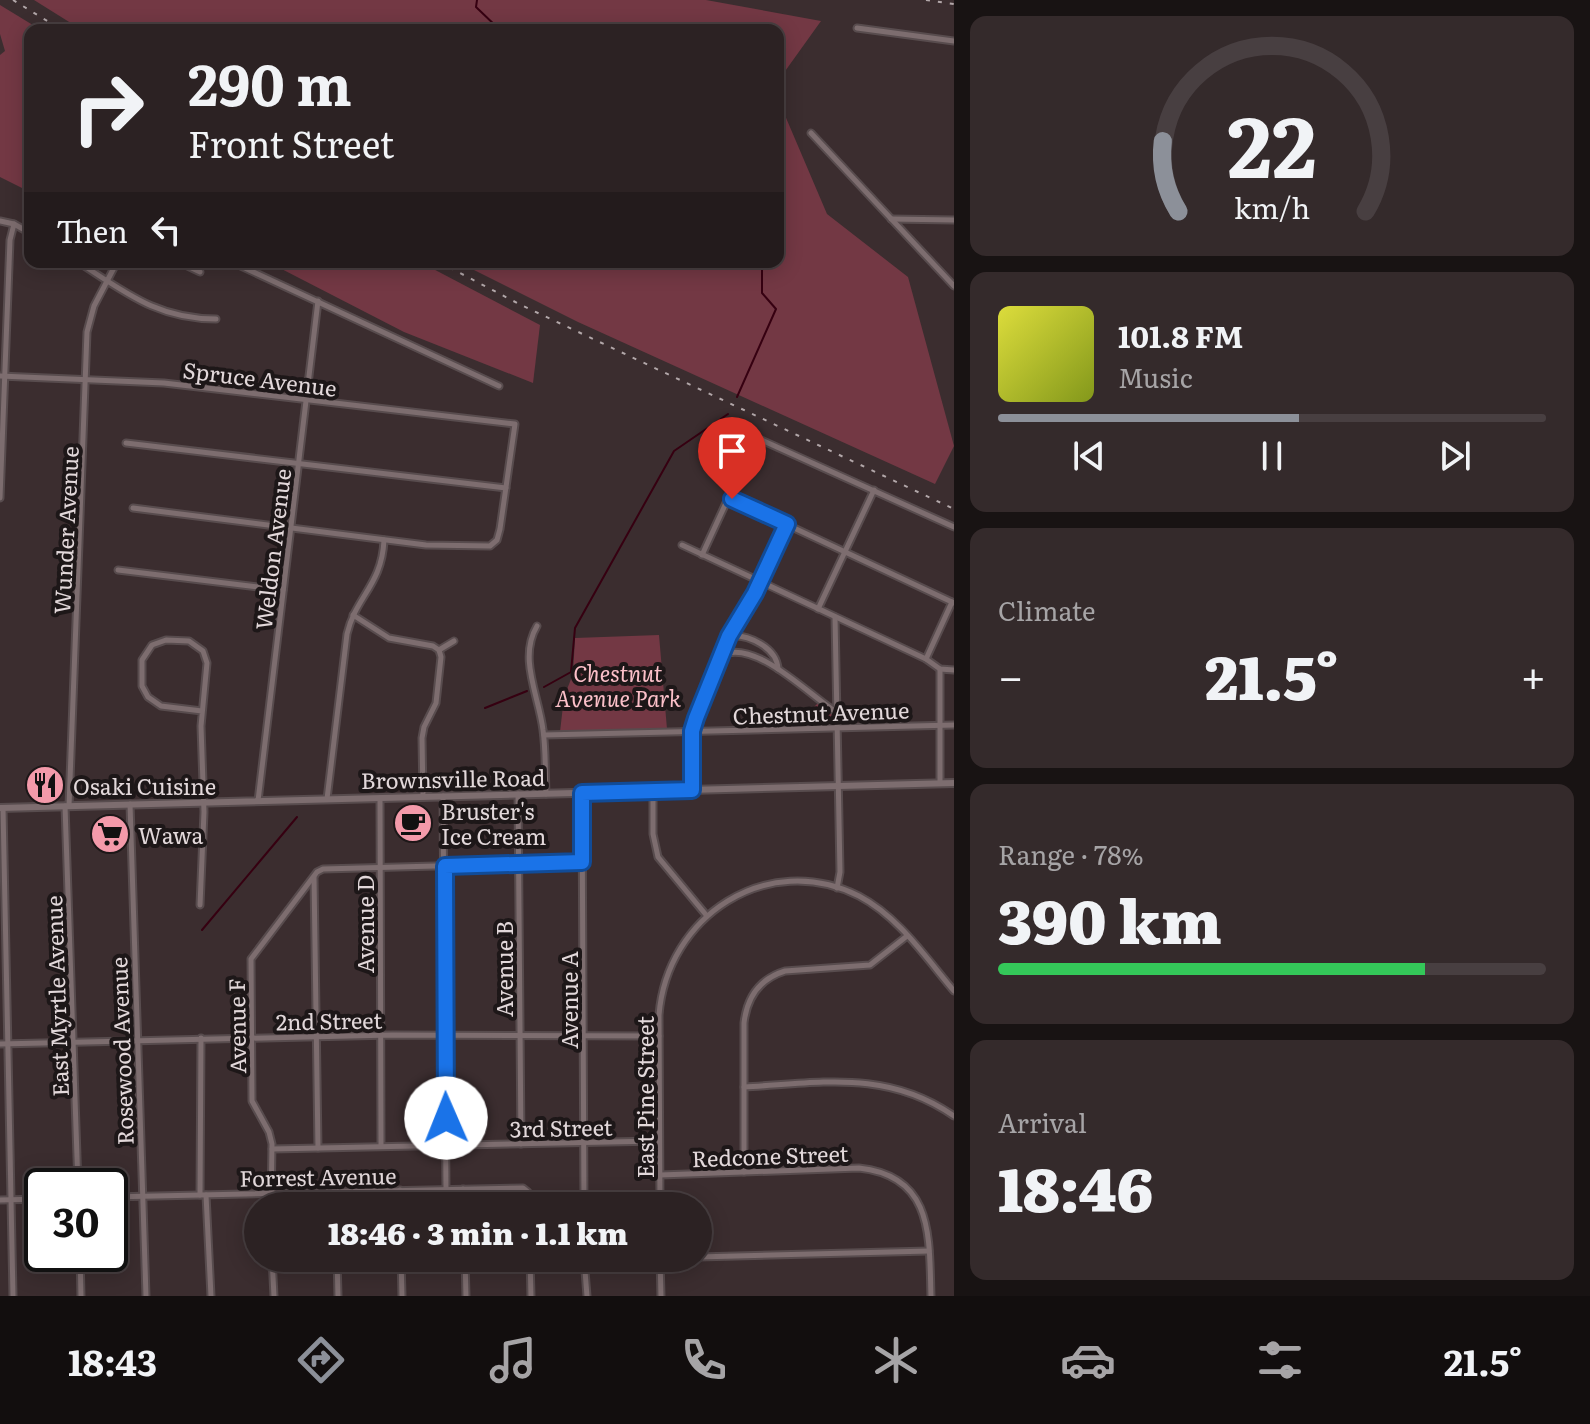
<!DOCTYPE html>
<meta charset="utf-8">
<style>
body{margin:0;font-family:Literata,serif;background:#342a2b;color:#f1f3f6;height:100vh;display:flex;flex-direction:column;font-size:30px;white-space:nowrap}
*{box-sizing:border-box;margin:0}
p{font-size:26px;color:#a6a4a6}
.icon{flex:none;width:44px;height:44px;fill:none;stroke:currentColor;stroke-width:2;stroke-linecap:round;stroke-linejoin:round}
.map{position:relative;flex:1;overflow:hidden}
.panel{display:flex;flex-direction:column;gap:16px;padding:16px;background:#181313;width:636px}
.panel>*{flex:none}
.guide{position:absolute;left:24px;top:24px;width:760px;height:244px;border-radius:16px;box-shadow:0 4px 20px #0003,0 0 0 2px #483f41;background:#2c2223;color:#f1f3f6;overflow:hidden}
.speed{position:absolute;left:24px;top:1168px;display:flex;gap:16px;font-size:40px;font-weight:700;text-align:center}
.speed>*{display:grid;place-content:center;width:104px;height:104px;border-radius:50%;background:#2c2223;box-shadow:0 4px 20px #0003,0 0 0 2px #483f41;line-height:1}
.speed .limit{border:4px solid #111;border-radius:12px;background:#fff;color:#111}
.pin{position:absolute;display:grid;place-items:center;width:68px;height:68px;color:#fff;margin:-82px -34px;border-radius:50% 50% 50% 0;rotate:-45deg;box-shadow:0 0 8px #0007}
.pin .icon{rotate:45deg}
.me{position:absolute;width:88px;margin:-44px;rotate:359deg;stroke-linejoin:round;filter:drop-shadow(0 0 6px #0008)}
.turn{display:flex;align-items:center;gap:28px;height:168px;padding:0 32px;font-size:36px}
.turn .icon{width:104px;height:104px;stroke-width:2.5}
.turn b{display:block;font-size:56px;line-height:68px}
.then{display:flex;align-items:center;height:76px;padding:0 32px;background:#0003;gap:16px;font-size:30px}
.big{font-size:60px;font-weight:800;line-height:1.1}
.panel .widget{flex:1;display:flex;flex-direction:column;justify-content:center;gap:12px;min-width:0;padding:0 28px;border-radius:16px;background:#342a2b}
.panel .dial{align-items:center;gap:0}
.dial svg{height:208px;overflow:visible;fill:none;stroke:#483f41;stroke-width:7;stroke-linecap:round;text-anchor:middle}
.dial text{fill:#f1f3f6;stroke:none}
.song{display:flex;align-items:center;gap:24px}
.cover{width:96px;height:96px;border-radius:12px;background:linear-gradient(135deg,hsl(60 70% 55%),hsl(70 70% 35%))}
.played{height:8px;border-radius:4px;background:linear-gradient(90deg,#8c9099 55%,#483f41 55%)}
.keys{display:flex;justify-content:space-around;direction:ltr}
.heat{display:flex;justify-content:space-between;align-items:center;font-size:44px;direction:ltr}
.charge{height:12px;border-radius:6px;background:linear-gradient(90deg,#34c759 78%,#483f41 0)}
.trip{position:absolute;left:244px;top:1192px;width:468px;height:80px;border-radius:40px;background:#2c2223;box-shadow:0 4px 20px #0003,0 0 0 2px #483f41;font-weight:800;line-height:80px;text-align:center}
.tab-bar{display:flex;height:128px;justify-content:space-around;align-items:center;background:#120e0e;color:#a6a4a6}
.tab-bar .icon{width:56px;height:56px}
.tab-bar .on{color:#8c9099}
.tab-bar b{font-size:36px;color:#f1f3f6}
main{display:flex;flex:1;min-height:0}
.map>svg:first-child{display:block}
.green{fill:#733844}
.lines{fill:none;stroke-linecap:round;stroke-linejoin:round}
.stream{stroke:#360011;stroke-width:2}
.minor-casing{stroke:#584c4e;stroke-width:9}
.tertiary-casing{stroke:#584c4e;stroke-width:10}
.minor{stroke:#7d6d6f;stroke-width:5}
.tertiary{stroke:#7d6d6f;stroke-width:6}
.rail{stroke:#b2a7a9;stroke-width:2;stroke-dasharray:4 8;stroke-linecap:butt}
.route-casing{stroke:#114b97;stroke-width:20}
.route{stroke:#1a73e8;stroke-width:14}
.labels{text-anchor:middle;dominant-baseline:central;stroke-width:8;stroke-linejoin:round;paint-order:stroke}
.street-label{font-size:22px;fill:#e2d8da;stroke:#1d1718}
.park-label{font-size:22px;font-style:italic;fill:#fcc0c9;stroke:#1d1718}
.poi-label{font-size:22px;fill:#e2d8da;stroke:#1d1718;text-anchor:start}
</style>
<main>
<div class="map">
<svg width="954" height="1296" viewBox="0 0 954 1296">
<rect width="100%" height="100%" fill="#3b2d2f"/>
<!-- green -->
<g class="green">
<path d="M34,0H706L821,21L778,81V30H82Z"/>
<path d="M0,5L41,30H30V192L0,177V55L5,51L0,34Z"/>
<path d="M778,99L827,214L908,277L954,446L935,484L578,322L458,262H778Z"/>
<path d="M268,262H420L540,325L533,383L404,332Z"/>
<path d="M659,635L667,729L560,732L564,697L573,674L575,638Z"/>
<path d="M818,703L832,713L830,724H815L813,708Z"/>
</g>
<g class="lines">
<!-- stream -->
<g class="stream">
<path d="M477,0L476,7L500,30"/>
<path d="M737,397L776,309L762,293V265L745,262"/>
<path d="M544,687L571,672L575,628L674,451L728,414"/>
<path d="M485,708L527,691"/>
<path d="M202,930L297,817"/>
</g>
<defs>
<g id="minor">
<path d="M857,28L954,41"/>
<path d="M811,133L954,286"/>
<path d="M891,219L954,220"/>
<path d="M0,221L14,224L30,233"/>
<path d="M78,262C125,292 157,319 216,319"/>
<path d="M179,262L200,272"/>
<path d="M232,262L499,386"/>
<path d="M0,376L164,383L515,424L500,529L497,540L490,546L426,545L133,508"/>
<path d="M748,434L954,527"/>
<path d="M126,443L506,488"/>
<path d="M0,498L10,240L14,224"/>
<path d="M682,545L926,659L940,669L954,670"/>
<path d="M702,555L726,503L732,499L954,603"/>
<path d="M118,570L283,590"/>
<path d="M818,609L874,490"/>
<path d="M353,615L389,638L433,646L439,650"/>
<path d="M835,617L840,872L837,888"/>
<path d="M537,626C518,658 539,696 543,730C546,751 545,773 546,794"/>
<path d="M729,636C749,634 777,648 778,669"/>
<path d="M439,650L454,641"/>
<path d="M722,655C756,639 810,696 836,712"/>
<path d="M926,659L952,602"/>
<path d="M940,669V783"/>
<path d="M544,735L954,725"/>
<path d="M692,790V731L696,718L729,636L755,593L787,524"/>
<path d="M653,791V834L658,857L707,916"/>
<path d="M582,793L584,1206"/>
<path d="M518,794L521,1144"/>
<path d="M443,796L446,1189"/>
<path d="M423,797L422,738L424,727L436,703L441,657L439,650"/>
<path d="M380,798L381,1146"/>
<path d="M327,799L347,634C356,596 382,585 384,540"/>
<path d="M258,801L318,301"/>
<path d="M130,804L146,1296"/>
<path d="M65,806L78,1186"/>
<path d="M69,806L87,332L94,306L117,262"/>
<path d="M3,808L13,1296"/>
<path d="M314,877L318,1148"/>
<path d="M200,905L204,812L201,726L207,663L203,651L189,641L166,640L152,645L142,660V686L148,697L161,706L202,711"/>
<path d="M0,1044L392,1035L659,1036"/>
<path d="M744,1087C820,1083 887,1069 954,1116"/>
<path d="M272,1149L659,1141"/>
<path d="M744,1172V1023C747,997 759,979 785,971L870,965L907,936"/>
<path d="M660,1175L859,1168C934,1176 929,1237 931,1296"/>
<path d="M463,1189V1206"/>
<path d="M400,1190V1206"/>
<path d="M334,1191L335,1206"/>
<path d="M200,1195L201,1038"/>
<path d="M206,1195L211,1296"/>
<path d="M110,1197L523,1188L528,1192L529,1206"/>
<path d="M0,1200L42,1199"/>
<path d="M271,1206L272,1144L269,1132L252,1101L251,959L317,872L323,869L582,862"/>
<path d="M660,1206L659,1015C667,916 767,850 859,896C899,917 926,958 954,991"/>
<path d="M80,1254L81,1296"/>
<path d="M698,1257L929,1251"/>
<path d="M272,1258L274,1296"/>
<path d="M337,1258L338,1296"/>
<path d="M401,1258L402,1296"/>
<path d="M465,1258L466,1296"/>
<path d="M530,1258L531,1296"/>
<path d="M584,1258L587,1296"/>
<path d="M660,1258L661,1296"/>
<path d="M660,1260L674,1258"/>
</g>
<path id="tertiary" d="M0,808L954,783"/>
</defs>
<!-- minor casing -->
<use href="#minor" class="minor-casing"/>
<!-- tertiary casing -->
<use href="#tertiary" class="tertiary-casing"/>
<!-- minor -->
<use href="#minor" class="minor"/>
<!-- tertiary -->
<use href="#tertiary" class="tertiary"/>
<!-- rail -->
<g class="rail">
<path d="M13,0L62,30"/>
<path d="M926,0L954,4"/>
<path d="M439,262L521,305L954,509"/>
</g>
</g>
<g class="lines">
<defs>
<path id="route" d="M446,1118L445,866L582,862V793L692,790V731L696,718L729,636L755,593L787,524L732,499"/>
</defs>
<!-- route casing -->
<use href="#route" class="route-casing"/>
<!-- route -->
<use href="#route" class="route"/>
</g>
<!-- icons -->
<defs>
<symbol id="restaurant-disc" viewBox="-11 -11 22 22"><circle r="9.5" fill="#f39aaa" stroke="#1d1718"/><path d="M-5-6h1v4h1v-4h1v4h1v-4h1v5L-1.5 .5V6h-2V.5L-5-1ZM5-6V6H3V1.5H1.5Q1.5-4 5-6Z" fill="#111"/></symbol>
<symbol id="cafe-disc" viewBox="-11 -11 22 22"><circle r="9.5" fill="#f39aaa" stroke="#1d1718"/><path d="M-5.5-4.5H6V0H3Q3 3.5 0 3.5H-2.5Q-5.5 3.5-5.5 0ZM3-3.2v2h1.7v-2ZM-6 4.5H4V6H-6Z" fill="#111"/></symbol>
<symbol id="supermarket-disc" viewBox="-11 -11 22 22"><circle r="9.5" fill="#f39aaa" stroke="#1d1718"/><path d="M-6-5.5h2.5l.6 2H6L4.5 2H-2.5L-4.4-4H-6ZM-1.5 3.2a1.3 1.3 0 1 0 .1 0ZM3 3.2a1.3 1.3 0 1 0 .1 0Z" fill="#111"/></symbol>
</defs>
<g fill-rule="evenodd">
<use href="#restaurant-disc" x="23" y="763" width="44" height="44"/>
<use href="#cafe-disc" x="391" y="801" width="44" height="44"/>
<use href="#supermarket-disc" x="88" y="812" width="44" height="44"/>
</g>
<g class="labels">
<!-- street labels -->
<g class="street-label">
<text transform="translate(260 378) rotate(7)">Spruce Avenue</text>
<text transform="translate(65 530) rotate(-87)">Wunder Avenue</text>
<text transform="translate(272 549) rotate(-83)">Weldon Avenue</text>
<text transform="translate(821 712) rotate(-2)">Chestnut Avenue</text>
<text transform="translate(453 778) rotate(-1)">Brownsville Road</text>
<text transform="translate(364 924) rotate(-90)">Avenue D</text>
<text transform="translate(503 969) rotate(-90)">Avenue B</text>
<text transform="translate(56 996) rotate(-92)">East Myrtle Avenue</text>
<text transform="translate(568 1000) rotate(-90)">Avenue A</text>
<text transform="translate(329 1020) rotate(-1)">2nd Street</text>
<text transform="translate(236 1026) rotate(-91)">Avenue F</text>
<text transform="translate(121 1051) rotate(-92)">Rosewood Avenue</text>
<text transform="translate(644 1097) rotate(-90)">East Pine Street</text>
<text transform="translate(561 1127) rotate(-1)">3rd Street</text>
<text transform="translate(770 1155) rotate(-2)">Redcone Street</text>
<text transform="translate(318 1176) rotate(-1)">Forrest Avenue</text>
</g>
<!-- park labels -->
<g class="park-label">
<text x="618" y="672">Chestnut<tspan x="618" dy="25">Avenue Park</tspan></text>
</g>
<!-- poi labels -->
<g class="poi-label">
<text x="73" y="785">Osaki Cuisine</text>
<text x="441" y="810">Bruster's<tspan x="441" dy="25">Ice Cream</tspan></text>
<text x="138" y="834">Wawa</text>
</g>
</g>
</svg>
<div class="speed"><div class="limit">30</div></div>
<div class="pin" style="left:732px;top:499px;background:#d93025"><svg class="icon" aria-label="arrive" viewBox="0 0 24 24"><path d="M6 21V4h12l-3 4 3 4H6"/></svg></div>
<svg class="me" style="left:446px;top:1118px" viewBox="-20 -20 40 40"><circle r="19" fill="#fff"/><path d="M0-13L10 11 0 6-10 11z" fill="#1a73e8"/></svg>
<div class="trip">18:46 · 3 min · 1.1 km</div>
<div class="guide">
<div class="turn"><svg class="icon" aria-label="right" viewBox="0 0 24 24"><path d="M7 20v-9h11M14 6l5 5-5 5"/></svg><div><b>290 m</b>Front Street</div></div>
<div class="then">Then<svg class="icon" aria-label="left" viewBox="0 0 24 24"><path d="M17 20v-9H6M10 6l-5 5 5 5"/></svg></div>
</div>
</div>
<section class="panel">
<div class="widget dial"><svg viewBox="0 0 100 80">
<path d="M14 69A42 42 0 1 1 86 69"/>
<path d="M14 69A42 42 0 0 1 8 42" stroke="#8c9099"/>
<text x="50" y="56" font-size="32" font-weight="700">22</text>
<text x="50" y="72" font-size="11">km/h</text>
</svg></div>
<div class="widget">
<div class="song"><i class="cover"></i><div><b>101.8 FM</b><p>Music</p></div></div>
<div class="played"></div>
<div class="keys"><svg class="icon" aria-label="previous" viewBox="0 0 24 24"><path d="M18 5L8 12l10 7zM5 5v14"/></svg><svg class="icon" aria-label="pause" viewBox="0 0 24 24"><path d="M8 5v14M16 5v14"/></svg><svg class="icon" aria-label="next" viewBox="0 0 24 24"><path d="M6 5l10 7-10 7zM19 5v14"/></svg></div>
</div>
<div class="widget"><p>Climate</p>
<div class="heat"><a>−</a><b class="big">21.5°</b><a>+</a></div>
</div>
<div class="widget"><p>Range · 78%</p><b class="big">390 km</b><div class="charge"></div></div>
<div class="widget"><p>Arrival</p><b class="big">18:46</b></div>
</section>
</main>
<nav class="tab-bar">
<b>18:43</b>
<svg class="icon on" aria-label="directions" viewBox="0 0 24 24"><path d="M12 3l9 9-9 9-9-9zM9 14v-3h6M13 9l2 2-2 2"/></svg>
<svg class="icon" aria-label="music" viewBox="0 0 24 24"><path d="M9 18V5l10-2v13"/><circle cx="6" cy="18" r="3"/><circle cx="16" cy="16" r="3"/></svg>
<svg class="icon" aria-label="phone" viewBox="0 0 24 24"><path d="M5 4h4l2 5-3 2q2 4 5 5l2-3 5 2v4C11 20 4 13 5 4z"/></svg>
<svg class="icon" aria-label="climate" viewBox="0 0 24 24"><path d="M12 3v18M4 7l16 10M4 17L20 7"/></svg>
<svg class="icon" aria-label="car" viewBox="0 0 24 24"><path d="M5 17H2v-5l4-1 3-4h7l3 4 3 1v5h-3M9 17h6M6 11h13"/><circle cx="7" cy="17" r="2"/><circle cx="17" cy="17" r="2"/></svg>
<svg class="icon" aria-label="filters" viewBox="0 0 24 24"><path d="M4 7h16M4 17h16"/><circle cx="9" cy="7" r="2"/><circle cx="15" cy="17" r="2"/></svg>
<b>21.5°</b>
</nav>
